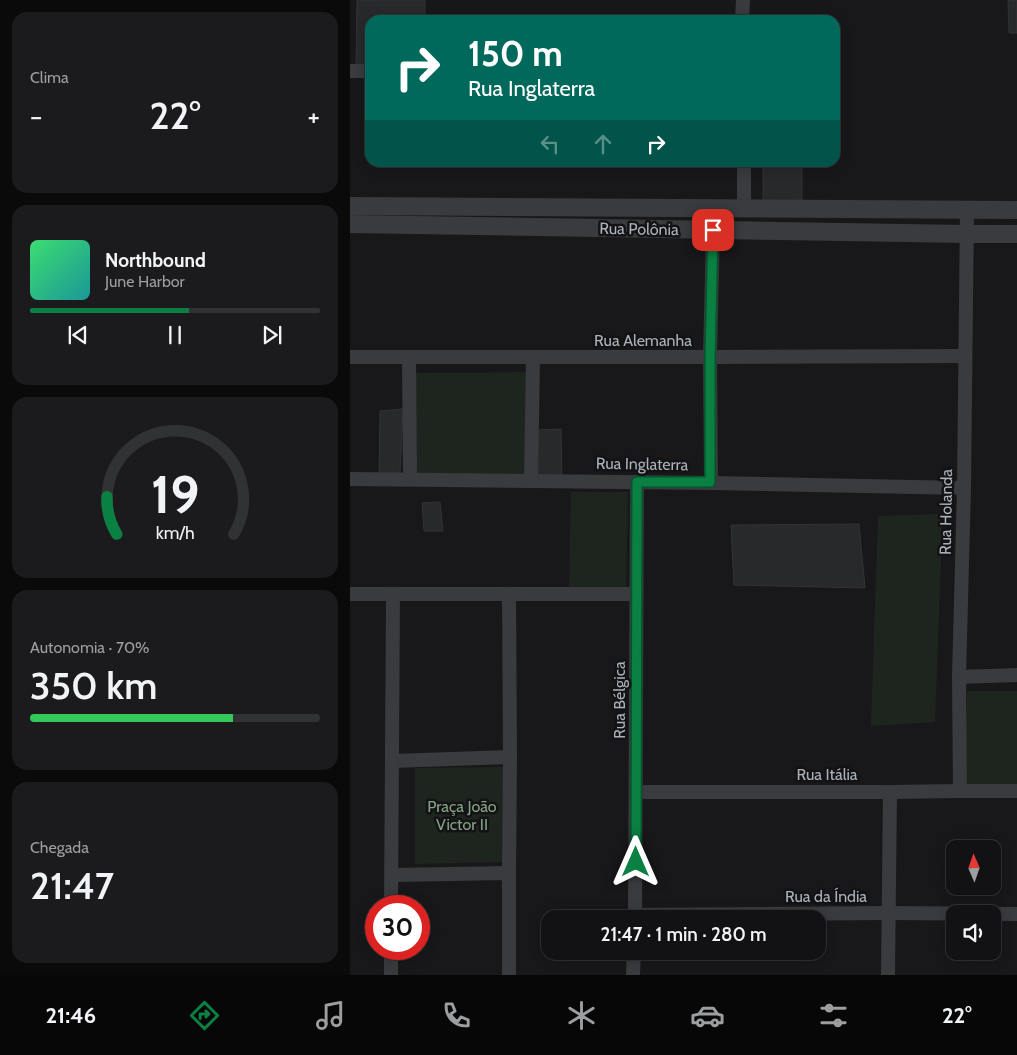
<!DOCTYPE html>
<html lang="pt">
<meta charset="utf-8">
<style>
body{margin:0;font-family:Cabin,sans-serif;background:#1b1b1d;color:#f1f3f6;height:100vh;display:flex;flex-direction:column;font-size:19px;white-space:nowrap}
*{box-sizing:border-box;margin:0}
p{font-size:16px;color:#9c9ea0}
.icon{flex:none;width:28px;height:28px;fill:none;stroke:currentColor;stroke-width:2;stroke-linecap:round;stroke-linejoin:round}
.map{position:relative;flex:1;overflow:hidden}
.details{display:flex;flex-direction:column;gap:12px;padding:12px;background:#0a0a0b;width:350px}
.details>*{flex:none}
.hud{position:absolute;left:15px;top:15px;width:475px;height:152px;border-radius:15px;box-shadow:0 2px 12px #0003,0 0 0 1px #313234;background:#00695c;color:#fff;overflow:hidden}
.needle{width:32px;rotate:358deg}
.buttons{position:absolute;left:596px;top:840px;display:grid;gap:10px}
.buttons a{display:grid;place-items:center;width:55px;height:55px;border-radius:10px;background:#121214;box-shadow:0 2px 12px #0003,0 0 0 1px #313234;font-size:25px}
.speed{position:absolute;left:15px;top:895px;display:flex;gap:10px;font-size:25px;font-weight:700;text-align:center}
.speed>*{display:grid;place-content:center;width:65px;height:65px;border-radius:50%;background:#121214;box-shadow:0 2px 12px #0003,0 0 0 1px #313234;line-height:1}
.speed .limit{border:8px solid #d22;background:#fff;color:#111}
.pin{position:absolute;display:grid;place-items:center;width:42px;height:42px;color:#fff;margin:-21px;border-radius:10px;box-shadow:0 2px 8px #0006}
.me{position:absolute;width:55px;margin:-28px;rotate:0deg;stroke-linejoin:round;filter:drop-shadow(0 0 4px #0008)}
.turn{display:flex;align-items:center;gap:18px;height:105px;padding:0 20px;font-size:22px}
.turn .icon{width:65px;height:65px;stroke-width:2.5}
.turn b{display:block;font-size:35px;line-height:42px}
.lanes{display:flex;align-items:center;height:48px;padding:0 20px;background:#0003;justify-content:center;gap:25px;direction:ltr}
.lanes .off{opacity:.35}
.big{font-size:38px;font-weight:600;line-height:1.1}
.details .widget{flex:1;display:flex;flex-direction:column;justify-content:center;gap:8px;min-width:0;padding:0 18px;border-radius:15px;background:#1b1b1d}
.details .dial{align-items:center;gap:0}
.dial svg{height:130px;overflow:visible;fill:none;stroke:#313234;stroke-width:7;stroke-linecap:round;text-anchor:middle}
.dial text{fill:#f1f3f6;stroke:none}
.song{display:flex;align-items:center;gap:15px}
.cover{width:60px;height:60px;border-radius:8px;background:linear-gradient(135deg,hsl(140 70% 55%),hsl(180 70% 35%))}
.played{height:5px;border-radius:2px;background:linear-gradient(90deg,#0b8043 55%,#313234 55%)}
.keys{display:flex;justify-content:space-around;direction:ltr}
.heat{display:flex;justify-content:space-between;align-items:center;font-size:28px;direction:ltr}
.charge{height:8px;border-radius:4px;background:linear-gradient(90deg,#34c759 70%,#313234 0)}
.trip{position:absolute;left:191px;top:910px;width:285px;height:50px;border-radius:15px;background:#121214;box-shadow:0 2px 12px #0003,0 0 0 1px #313234;font-weight:600;line-height:50px;text-align:center}
.tabs{display:flex;height:80px;justify-content:space-around;align-items:center;background:#070708;color:#9c9ea0}
.tabs .icon{width:35px;height:35px}
.tabs .active{color:#0b8043}
.tabs b{font-size:22px;color:#f1f3f6}
main{display:flex;flex:1;min-height:0}
.map>svg:first-child{display:block}
.green{fill:#1e251f}
.building{fill:#28292b;stroke:#323336}
.lines{fill:none;stroke-linecap:round;stroke-linejoin:round}
.minor{stroke:#393b3f;stroke-width:14}
.tertiary{stroke:#393b3f;stroke-width:18}
.route-casing{stroke:#07532c;stroke-width:12}
.route{stroke:#0b8043;stroke-width:9}
.labels{text-anchor:middle;dominant-baseline:central;stroke-width:5;stroke-linejoin:round;paint-order:stroke}
.street-label{font-size:16px;fill:#abb1b9;stroke:#131315}
.park-label{font-size:16px;fill:#86a284;stroke:#131315}
</style>
<main>
<section class="details">
<div class="widget"><p>Clima</p>
<div class="heat"><a>−</a><b class="big">22°</b><a>+</a></div>
</div>
<div class="widget">
<div class="song"><i class="cover"></i><div><b>Northbound</b><p>June Harbor</p></div></div>
<div class="played"></div>
<div class="keys"><svg class="icon" aria-label="previous" viewBox="0 0 24 24"><path d="M18 5L8 12l10 7zM5 5v14"/></svg><svg class="icon" aria-label="pause" viewBox="0 0 24 24"><path d="M8 5v14M16 5v14"/></svg><svg class="icon" aria-label="next" viewBox="0 0 24 24"><path d="M6 5l10 7-10 7zM19 5v14"/></svg></div>
</div>
<div class="widget dial"><svg viewBox="0 0 100 80">
<path d="M14 69A42 42 0 1 1 86 69"/>
<path d="M14 69A42 42 0 0 1 8 46" stroke="#0b8043"/>
<text x="50" y="56" font-size="32" font-weight="700">19</text>
<text x="50" y="72" font-size="11">km/h</text>
</svg></div>
<div class="widget"><p>Autonomia · 70%</p><b class="big">350 km</b><div class="charge"></div></div>
<div class="widget"><p>Chegada</p><b class="big">21:47</b></div>
</section>
<div class="map">
<svg width="667" height="975" viewBox="0 0 667 975">
<rect width="100%" height="100%" fill="#18181a"/>
<!-- green -->
<g class="green">
<path d="M177,372L179,477L63,475V373Z"/>
<path d="M221,492H278L276,591L219,590Z"/>
<path d="M591,514V560L585,722L521,726L528,516Z"/>
<path d="M617,691H667V789L614,787Z"/>
<path d="M158,767L160,862L65,864V768Z"/>
</g>
<!-- building -->
<g class="building">
<path d="M7,0H75V20H20V69H6Z"/>
<path d="M658,0H667V33H659Z"/>
<path d="M413,162H452V208L413,207Z"/>
<path d="M53,409L50,473H29L30,411Z"/>
<path d="M211,429L212,480H187L188,430Z"/>
<path d="M90,502L93,531H74L72,503Z"/>
<path d="M509,524L515,588L384,585L381,525Z"/>
</g>
<g class="lines">
<!-- minor -->
<g class="minor">
<path d="M392,20L393,0"/>
<path d="M0,71H20"/>
<path d="M394,162V208"/>
<path d="M0,357H360L615,356"/>
<path d="M59,357L60,479"/>
<path d="M0,479L361,483L614,488"/>
<path d="M181,480L183,357"/>
<path d="M361,483L360,357L363,230"/>
<path d="M0,594H286"/>
<path d="M609,677L667,675"/>
<path d="M42,761L160,757"/>
<path d="M610,791L609,677L614,488L617,209"/>
<path d="M286,792H540L610,791H667"/>
<path d="M42,875L159,873"/>
<path d="M41,906L43,594"/>
<path d="M285,915L538,913L667,914"/>
<path d="M285,919L287,482"/>
<path d="M41,975V949"/>
<path d="M159,975V873L160,757L159,594"/>
<path d="M283,975L284,951"/>
<path d="M538,975L540,792"/>
</g>
<!-- tertiary -->
<g class="tertiary">
<path d="M0,206L667,210"/>
<path d="M0,224L617,234H667"/>
</g>
</g>
<g class="lines">
<defs>
<path id="route" d="M286,862L287,482H360V358L363,230"/>
</defs>
<!-- route casing -->
<use href="#route" class="route-casing"/>
<!-- route -->
<use href="#route" class="route"/>
</g>
<g class="labels">
<!-- street labels -->
<g class="street-label">
<text transform="translate(289 229) rotate(1)">Rua Polônia</text>
<text x="293" y="340">Rua Alemanha</text>
<text transform="translate(292 464) rotate(1)">Rua Inglaterra</text>
<text transform="translate(596 512) rotate(-89)">Rua Holanda</text>
<text transform="translate(269 700) rotate(-90)">Rua Bélgica</text>
<text x="477" y="774">Rua Itália</text>
<text x="476" y="896">Rua da Índia</text>
</g>
<!-- park labels -->
<g class="park-label">
<text x="112" y="806">Praça João<tspan x="112" dy="18">Victor II</tspan></text>
</g>
</g>
</svg>
<div class="buttons">
<a><svg class="needle" viewBox="-14 -14 28 28"><path d="M0-13l5 13h-10z" fill="#e53935"/><path d="M0 13l5-13h-10z" fill="#9c9ea0"/></svg></a>
<a><svg class="icon" aria-label="sound" viewBox="0 0 24 24"><path d="M4 9h4l5-4v14l-5-4H4zM17 9q2 3 0 6"/></svg></a>
</div>
<div class="speed"><div class="limit">30</div></div>
<div class="pin" style="left:363px;top:230px;background:#d93025"><svg class="icon" aria-label="arrive" viewBox="0 0 24 24"><path d="M6 21V4h12l-3 4 3 4H6"/></svg></div>
<svg class="me" style="left:286px;top:862px" viewBox="-20 -20 40 40"><path d="M0-17L14 15 0 8-14 15z" fill="#0b8043" stroke="#fff" stroke-width="4"/></svg>
<div class="trip">21:47 · 1 min · 280 m</div>
<div class="hud">
<div class="turn"><svg class="icon" aria-label="right" viewBox="0 0 24 24"><path d="M7 20v-9h11M14 6l5 5-5 5"/></svg><div><b>150 m</b>Rua Inglaterra</div></div>
<div class="lanes"><svg class="icon off" aria-label="left" viewBox="0 0 24 24"><path d="M17 20v-9H6M10 6l-5 5 5 5"/></svg><svg class="icon off" aria-label="ahead" viewBox="0 0 24 24"><path d="M12 20V5M6 11l6-6 6 6"/></svg><svg class="icon" aria-label="right" viewBox="0 0 24 24"><path d="M7 20v-9h11M14 6l5 5-5 5"/></svg></div>
</div>
</div>
</main>
<nav class="tabs">
<b>21:46</b>
<svg class="icon active" aria-label="directions" viewBox="0 0 24 24"><path d="M12 3l9 9-9 9-9-9zM9 14v-3h6M13 9l2 2-2 2"/></svg>
<svg class="icon" aria-label="music" viewBox="0 0 24 24"><path d="M9 18V5l10-2v13"/><circle cx="6" cy="18" r="3"/><circle cx="16" cy="16" r="3"/></svg>
<svg class="icon" aria-label="phone" viewBox="0 0 24 24"><path d="M5 4h4l2 5-3 2q2 4 5 5l2-3 5 2v4C11 20 4 13 5 4z"/></svg>
<svg class="icon" aria-label="climate" viewBox="0 0 24 24"><path d="M12 3v18M4 7l16 10M4 17L20 7"/></svg>
<svg class="icon" aria-label="car" viewBox="0 0 24 24"><path d="M5 17H2v-5l4-1 3-4h7l3 4 3 1v5h-3M9 17h6M6 11h13"/><circle cx="7" cy="17" r="2"/><circle cx="17" cy="17" r="2"/></svg>
<svg class="icon" aria-label="filters" viewBox="0 0 24 24"><path d="M4 7h16M4 17h16"/><circle cx="9" cy="7" r="2"/><circle cx="15" cy="17" r="2"/></svg>
<b>22°</b>
</nav>
